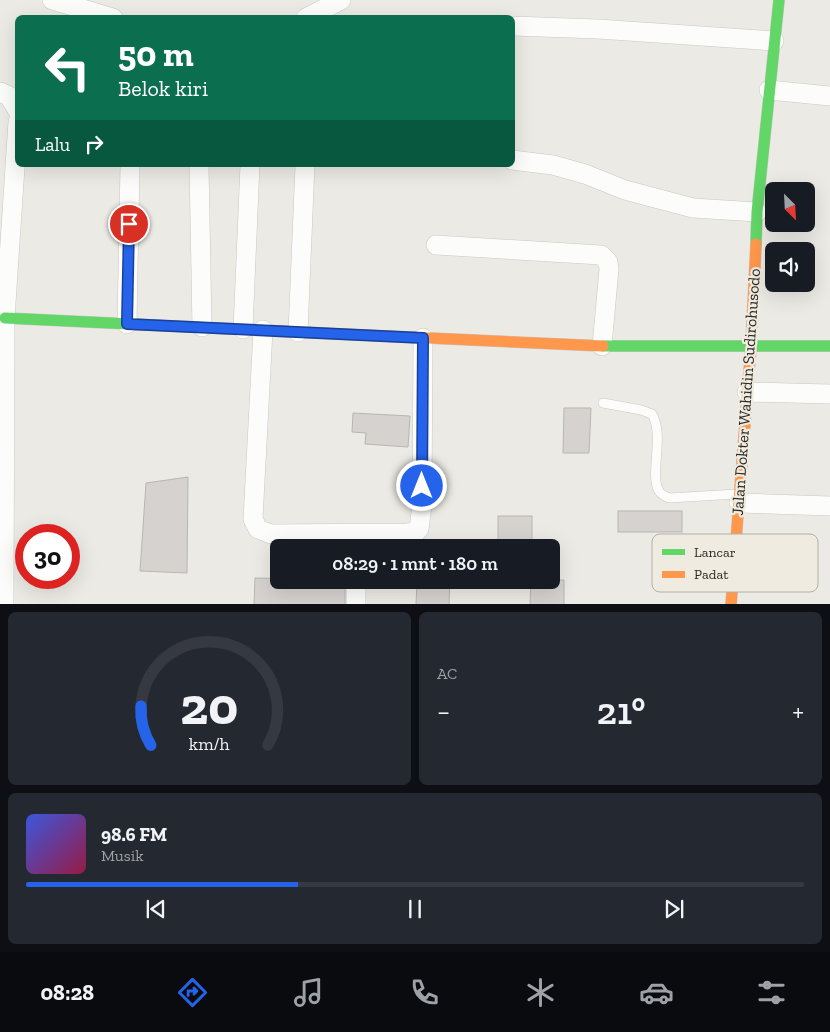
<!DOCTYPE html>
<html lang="id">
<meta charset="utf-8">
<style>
body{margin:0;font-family:"Zilla Slab",serif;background:#242831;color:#f1f3f6;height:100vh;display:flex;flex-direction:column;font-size:19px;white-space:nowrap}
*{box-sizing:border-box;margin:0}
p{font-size:16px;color:#9ea1a6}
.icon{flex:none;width:28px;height:28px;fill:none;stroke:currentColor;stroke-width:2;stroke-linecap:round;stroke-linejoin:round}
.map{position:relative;height:604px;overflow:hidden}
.sheet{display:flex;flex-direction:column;gap:8px;padding:8px;background:#0d0f14;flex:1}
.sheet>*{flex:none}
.banner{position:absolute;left:15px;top:15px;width:500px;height:152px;border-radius:8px;box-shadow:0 5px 20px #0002;background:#0b6e4f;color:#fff;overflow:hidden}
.needle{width:32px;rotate:156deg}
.controls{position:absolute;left:765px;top:182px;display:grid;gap:10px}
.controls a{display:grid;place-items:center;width:50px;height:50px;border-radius:8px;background:#171b24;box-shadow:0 5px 20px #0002;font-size:25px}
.speed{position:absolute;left:15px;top:524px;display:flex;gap:10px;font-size:25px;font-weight:700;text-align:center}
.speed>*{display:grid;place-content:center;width:65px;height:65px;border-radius:50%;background:#171b24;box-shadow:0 5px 20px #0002;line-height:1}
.speed .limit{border:8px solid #d22;background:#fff;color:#111}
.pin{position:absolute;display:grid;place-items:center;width:42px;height:42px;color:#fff;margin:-21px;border:2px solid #fff;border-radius:50%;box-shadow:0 1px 5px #0007}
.me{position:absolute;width:55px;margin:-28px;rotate:0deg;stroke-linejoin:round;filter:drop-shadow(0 0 4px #0008)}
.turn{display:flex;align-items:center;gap:18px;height:105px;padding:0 20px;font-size:22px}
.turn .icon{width:65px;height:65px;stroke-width:2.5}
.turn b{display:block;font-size:35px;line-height:42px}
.then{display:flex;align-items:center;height:48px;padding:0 20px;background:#0003;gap:10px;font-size:19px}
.big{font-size:38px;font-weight:600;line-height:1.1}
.sheet .widget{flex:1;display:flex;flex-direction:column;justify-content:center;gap:8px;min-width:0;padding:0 18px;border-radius:8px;background:#242831}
.sheet .dial{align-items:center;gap:0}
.dial svg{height:130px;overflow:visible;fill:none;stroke:#363941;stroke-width:7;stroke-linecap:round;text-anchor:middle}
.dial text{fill:#f1f3f6;stroke:none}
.song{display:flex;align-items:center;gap:15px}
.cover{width:60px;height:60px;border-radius:8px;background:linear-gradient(135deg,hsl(230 70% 55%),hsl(340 70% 35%))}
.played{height:5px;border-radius:2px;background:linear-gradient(90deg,#2563eb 35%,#363941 35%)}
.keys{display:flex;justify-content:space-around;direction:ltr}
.heat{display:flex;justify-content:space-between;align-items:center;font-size:28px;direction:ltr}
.sheet .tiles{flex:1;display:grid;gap:8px;grid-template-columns:1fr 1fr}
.widget:last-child{grid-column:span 2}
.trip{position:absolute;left:270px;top:539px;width:290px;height:50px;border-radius:8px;background:#171b24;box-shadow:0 5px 20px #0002;font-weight:600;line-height:50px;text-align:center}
.menu{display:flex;height:80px;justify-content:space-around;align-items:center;background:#090b0e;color:#9ea1a6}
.menu .icon{width:35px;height:35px}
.menu .active{color:#2563eb}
.menu b{font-size:22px;color:#f1f3f6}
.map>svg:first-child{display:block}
.building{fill:#d5d2d0;stroke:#b8b6b4}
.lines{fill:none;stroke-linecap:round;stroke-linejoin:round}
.lane-casing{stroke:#cac8c4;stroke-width:10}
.street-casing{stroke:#cac8c4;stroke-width:20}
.fast-casing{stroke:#cac8c4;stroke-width:12}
.slow-casing{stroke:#cac8c4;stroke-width:12}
.lane{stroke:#fcfcfb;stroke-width:9}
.street{stroke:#fcfcfb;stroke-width:19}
.fast{stroke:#63d668;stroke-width:11}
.slow{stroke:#ff974d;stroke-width:11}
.route-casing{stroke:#184099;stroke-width:12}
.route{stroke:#2563eb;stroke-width:9}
.labels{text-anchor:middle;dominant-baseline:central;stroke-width:4.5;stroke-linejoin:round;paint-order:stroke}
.street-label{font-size:16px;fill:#292723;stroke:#f0ebe0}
.key{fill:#f0ebe0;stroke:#b4b0a7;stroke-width:1}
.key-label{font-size:14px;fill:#292723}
</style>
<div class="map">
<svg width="830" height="605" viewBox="0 0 830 605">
<rect width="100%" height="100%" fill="#eceae4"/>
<!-- building -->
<g class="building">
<path d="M564,408H591L589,453H563Z"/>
<path d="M353,413L410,416L408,447L365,444L366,433L352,432Z"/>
<path d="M188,477L187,573L140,571L146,483Z"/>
<rect x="618" y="511" width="64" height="21"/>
<rect x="498" y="516" width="34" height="32"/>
<path d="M255,578L345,580V605H254Z"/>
<path d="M417,580H450L449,605H416Z"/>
<path d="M531,580H564V605H530Z"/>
</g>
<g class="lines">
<defs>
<path id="lane" d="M603,403L641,410L652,414C665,436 649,475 659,491C661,495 665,496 669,498L737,494"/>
<g id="street">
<path d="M52,0L113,18"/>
<path d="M306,18L341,0"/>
<path d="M512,26L598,29L774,41"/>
<path d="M769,90L830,96"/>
<path d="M0,92L9,96L18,111"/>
<path d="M512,160L553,165L585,174L625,190L693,208L757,212"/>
<path d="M199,165L202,327"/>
<path d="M436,245L601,255L608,262L609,269L602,346"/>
<path d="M127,324L130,165"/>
<path d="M243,329L250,165"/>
<path d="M263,330L253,519L258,529L271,534L407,533L416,532L419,529L422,505L423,338"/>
<path d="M298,332L305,165"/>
<path d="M747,392L830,394"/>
<path d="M739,503L830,506"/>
<path d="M4,605L5,318L18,122"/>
<path d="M356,605V580"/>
</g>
<g id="fast">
<path d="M756,244L757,212L779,0"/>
<path d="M5,318L298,332"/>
<path d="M603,346H830"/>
</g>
<g id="slow">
<path d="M298,332L603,346"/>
<path d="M731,605L751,346L756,244"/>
</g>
</defs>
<!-- lane casing -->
<use href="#lane" class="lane-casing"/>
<!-- street casing -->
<use href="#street" class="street-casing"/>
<!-- fast casing -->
<use href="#fast" class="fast-casing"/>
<!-- slow casing -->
<use href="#slow" class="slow-casing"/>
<!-- lane -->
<use href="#lane" class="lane"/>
<!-- street -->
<use href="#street" class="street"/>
<!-- fast -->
<use href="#fast" class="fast"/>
<!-- slow -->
<use href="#slow" class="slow"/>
</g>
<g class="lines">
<defs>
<path id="route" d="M129,224L127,324L423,338L422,486"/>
</defs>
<!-- route casing -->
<use href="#route" class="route-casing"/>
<!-- route -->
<use href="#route" class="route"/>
</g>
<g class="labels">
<!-- street labels -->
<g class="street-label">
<text transform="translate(746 392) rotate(-86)">Jalan Dokter Wahidin Sudirohusodo</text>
</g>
</g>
<!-- legend -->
<rect x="652" y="534" width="166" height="58" rx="8" class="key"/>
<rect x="662" y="549" width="23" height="6" fill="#63d668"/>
<rect x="662" y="571" width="23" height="7" fill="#ff974d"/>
<g class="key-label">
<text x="694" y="557">Lancar</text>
<text x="694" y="579">Padat</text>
</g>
</svg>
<div class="controls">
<a><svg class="needle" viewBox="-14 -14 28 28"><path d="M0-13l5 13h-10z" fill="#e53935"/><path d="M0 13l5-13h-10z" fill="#9ea1a6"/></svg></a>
<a><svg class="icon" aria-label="sound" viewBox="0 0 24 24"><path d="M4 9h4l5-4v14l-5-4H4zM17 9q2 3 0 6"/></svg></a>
</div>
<div class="speed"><div class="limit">30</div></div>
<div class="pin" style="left:129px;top:224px;background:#d93025"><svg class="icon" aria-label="arrive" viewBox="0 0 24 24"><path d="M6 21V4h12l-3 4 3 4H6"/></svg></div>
<svg class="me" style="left:422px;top:486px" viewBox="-20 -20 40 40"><circle r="17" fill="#2563eb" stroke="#fff" stroke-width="3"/><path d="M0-11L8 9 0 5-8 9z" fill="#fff"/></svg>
<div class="trip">08:29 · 1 mnt · 180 m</div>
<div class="banner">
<div class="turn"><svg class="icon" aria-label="left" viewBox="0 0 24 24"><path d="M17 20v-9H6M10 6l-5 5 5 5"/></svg><div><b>50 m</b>Belok kiri</div></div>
<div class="then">Lalu<svg class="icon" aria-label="right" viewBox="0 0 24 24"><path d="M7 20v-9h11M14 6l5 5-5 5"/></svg></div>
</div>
</div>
<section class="sheet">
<div class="tiles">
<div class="widget dial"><svg viewBox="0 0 100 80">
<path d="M14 69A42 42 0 1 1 86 69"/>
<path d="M14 69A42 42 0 0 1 8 45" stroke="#2563eb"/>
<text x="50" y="56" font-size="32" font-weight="700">20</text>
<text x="50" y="72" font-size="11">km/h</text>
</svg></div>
<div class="widget"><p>AC</p>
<div class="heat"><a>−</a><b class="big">21°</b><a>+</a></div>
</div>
<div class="widget">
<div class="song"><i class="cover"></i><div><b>98.6 FM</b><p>Musik</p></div></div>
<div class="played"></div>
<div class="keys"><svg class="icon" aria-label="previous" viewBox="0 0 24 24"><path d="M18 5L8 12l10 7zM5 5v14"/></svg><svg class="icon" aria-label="pause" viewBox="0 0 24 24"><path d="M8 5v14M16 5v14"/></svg><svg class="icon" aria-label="next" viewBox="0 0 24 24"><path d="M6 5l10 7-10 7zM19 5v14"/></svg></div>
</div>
</div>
</section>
<nav class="menu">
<b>08:28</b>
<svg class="icon active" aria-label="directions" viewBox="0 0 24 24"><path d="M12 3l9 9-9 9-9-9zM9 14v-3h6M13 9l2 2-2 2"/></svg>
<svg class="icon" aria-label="music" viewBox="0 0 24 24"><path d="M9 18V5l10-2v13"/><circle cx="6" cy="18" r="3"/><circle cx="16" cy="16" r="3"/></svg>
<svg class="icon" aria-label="phone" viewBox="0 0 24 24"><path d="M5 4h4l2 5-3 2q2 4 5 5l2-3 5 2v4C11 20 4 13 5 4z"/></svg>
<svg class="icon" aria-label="climate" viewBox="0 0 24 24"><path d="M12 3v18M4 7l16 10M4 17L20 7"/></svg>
<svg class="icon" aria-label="car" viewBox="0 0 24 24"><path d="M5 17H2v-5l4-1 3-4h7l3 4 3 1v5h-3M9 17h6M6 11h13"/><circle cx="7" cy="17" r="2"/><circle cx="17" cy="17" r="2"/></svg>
<svg class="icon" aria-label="filters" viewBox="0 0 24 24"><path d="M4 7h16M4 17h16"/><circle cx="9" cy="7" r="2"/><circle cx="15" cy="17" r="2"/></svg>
</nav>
